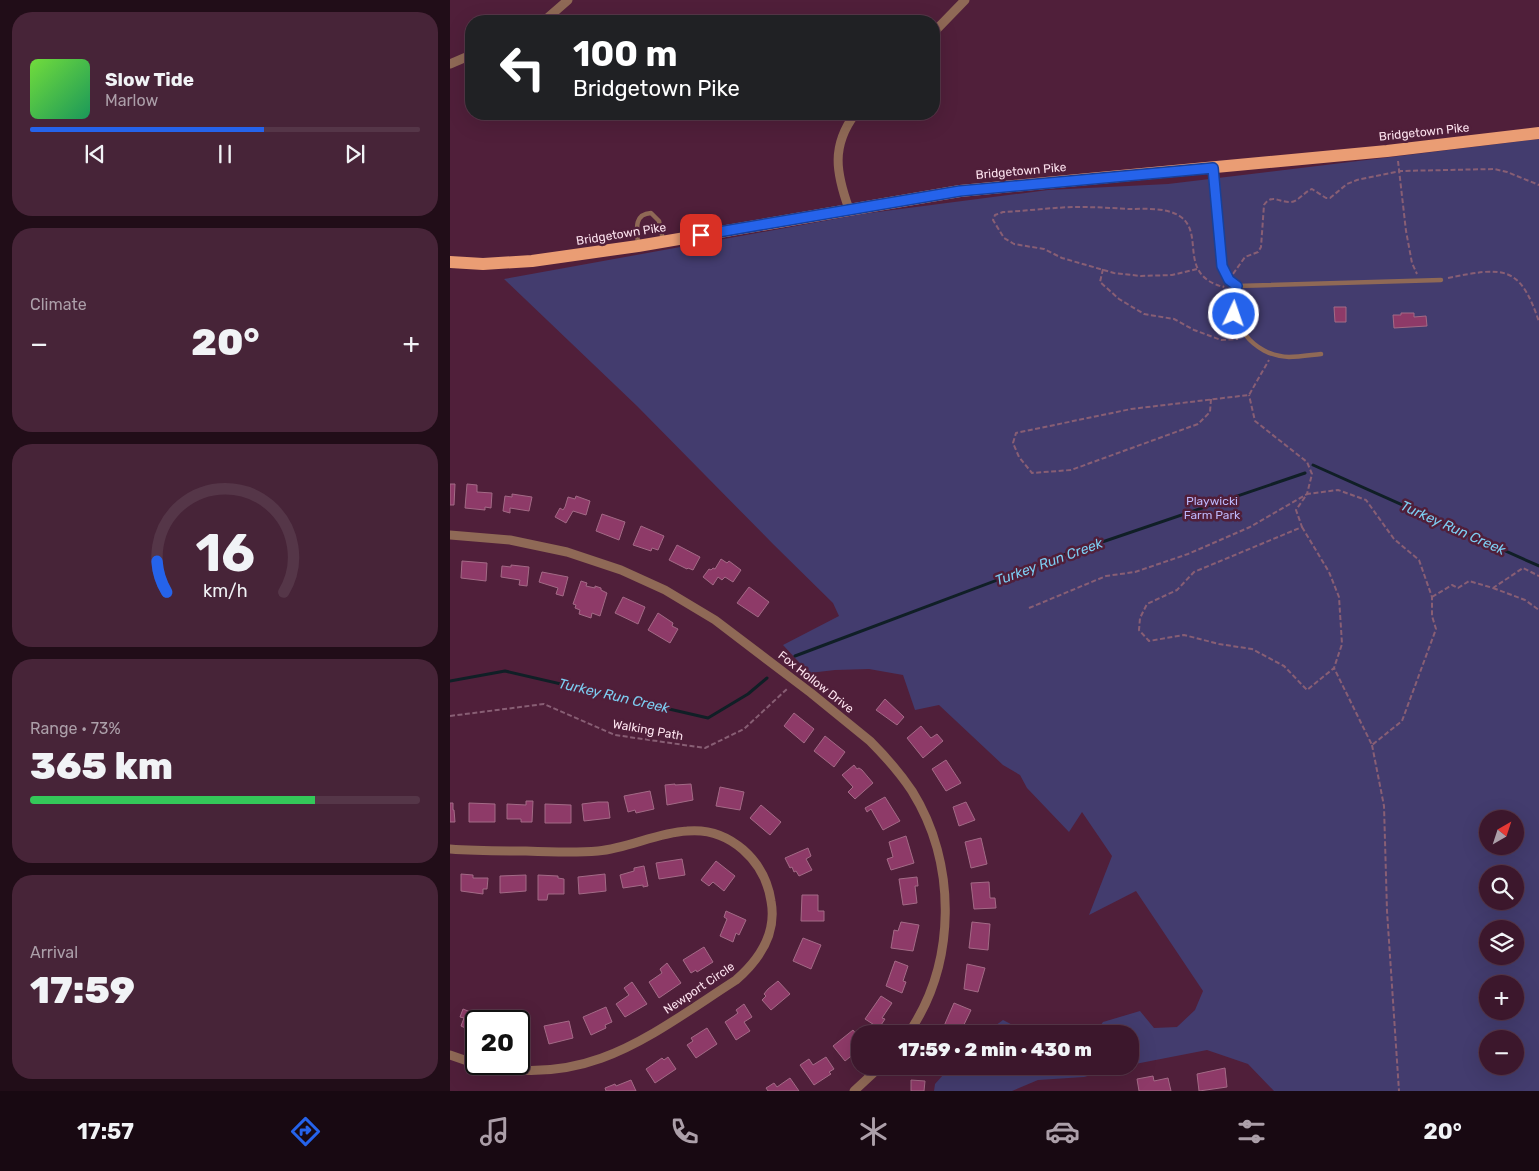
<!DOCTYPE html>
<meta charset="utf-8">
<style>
body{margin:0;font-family:Rubik,sans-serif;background:#472438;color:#f1f3f6;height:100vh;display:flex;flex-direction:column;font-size:19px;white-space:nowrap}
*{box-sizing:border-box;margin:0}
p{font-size:16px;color:#ac9fa9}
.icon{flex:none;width:28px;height:28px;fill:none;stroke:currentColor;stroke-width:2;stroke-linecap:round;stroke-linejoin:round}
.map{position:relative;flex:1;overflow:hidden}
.sheet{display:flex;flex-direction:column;gap:12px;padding:12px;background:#210d18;width:450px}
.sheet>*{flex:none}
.top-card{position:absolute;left:15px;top:15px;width:475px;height:105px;border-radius:20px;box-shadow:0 5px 20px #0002,0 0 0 1px #553648;background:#202124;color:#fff;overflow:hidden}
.needle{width:32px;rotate:39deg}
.tools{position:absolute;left:1029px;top:810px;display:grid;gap:10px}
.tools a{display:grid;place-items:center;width:45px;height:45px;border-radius:50%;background:#3c172c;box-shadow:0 5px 20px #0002,0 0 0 1px #553648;font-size:25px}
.speed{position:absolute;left:15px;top:1010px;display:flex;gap:10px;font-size:25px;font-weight:700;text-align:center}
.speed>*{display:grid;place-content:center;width:65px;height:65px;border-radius:50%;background:#3c172c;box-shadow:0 5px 20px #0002,0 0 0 1px #553648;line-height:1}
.speed .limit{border:2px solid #111;border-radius:8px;background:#fff;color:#111}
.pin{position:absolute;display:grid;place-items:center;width:42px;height:42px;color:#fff;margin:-21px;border-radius:10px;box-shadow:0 2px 8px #0006}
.me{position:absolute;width:55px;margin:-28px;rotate:3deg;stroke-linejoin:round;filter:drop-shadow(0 0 4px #0008)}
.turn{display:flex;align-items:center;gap:18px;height:105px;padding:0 25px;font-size:22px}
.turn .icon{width:65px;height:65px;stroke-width:2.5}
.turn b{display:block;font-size:35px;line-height:42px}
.big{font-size:38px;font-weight:800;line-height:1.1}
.sheet .tile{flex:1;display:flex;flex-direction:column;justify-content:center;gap:8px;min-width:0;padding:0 18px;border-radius:20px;background:#472438}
.sheet .dial{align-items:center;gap:0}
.dial svg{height:130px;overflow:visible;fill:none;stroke:#553648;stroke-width:7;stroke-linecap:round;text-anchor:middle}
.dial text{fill:#f1f3f6;stroke:none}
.song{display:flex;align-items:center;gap:15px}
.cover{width:60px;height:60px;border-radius:8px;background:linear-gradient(135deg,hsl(100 70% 55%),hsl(150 70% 35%))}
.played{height:5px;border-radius:2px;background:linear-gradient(90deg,#2563eb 60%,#553648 60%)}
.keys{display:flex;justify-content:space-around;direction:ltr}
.heat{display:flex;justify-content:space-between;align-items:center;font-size:28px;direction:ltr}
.charge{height:8px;border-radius:4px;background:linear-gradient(90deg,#34c759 73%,#553648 0)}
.trip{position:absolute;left:401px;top:1025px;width:288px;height:50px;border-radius:20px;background:#3c172c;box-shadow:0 5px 20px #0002,0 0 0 1px #553648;font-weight:800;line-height:50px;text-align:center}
.menu{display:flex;height:80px;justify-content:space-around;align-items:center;background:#180912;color:#ac9fa9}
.menu .icon{width:35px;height:35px}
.menu .on{color:#2563eb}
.menu b{font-size:22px;color:#f1f3f6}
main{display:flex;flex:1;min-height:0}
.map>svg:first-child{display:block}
.green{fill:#433c6e;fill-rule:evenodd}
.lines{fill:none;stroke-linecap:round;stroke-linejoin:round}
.stream{stroke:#101f26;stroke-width:3}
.building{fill:#8e3a68;stroke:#a36a86}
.path{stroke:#885e74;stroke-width:2;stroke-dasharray:5 2.5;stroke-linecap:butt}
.lane{stroke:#8f6956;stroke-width:4.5}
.street{stroke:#8f6956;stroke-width:9}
.primary{stroke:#ea9d74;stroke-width:12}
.route-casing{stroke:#184099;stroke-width:12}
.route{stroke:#2563eb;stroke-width:9}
.labels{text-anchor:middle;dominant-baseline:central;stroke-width:5;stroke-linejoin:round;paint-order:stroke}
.street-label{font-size:12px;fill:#fce2ee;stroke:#501f3a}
.park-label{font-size:12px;fill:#bcb6f9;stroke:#501f3a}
.water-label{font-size:14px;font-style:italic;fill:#7dcdf1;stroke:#501f3a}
</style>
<main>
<section class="sheet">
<div class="tile">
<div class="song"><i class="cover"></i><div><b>Slow Tide</b><p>Marlow</p></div></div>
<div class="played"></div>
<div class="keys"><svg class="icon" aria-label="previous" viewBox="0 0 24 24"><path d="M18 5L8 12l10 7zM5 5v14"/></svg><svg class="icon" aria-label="pause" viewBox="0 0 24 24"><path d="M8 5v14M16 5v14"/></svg><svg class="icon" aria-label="next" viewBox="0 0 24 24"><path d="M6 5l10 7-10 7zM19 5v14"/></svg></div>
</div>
<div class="tile"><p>Climate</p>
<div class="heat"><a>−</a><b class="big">20°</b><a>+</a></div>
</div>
<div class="tile dial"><svg viewBox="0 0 100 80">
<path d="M14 69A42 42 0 1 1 86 69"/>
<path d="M14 69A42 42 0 0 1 8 50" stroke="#2563eb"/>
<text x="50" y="56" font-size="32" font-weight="700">16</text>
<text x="50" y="72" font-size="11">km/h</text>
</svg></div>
<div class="tile"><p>Range · 73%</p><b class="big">365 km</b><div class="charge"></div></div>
<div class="tile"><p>Arrival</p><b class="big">17:59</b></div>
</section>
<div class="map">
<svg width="1089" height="1091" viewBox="0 0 1089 1091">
<rect width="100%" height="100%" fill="#501f3a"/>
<!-- green -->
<g class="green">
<path d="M1089,139V1091H824L798,1064L757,1050L680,1065V1034H644L653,1022L690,1011L704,1028L727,1027L745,1010L753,991L686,891L639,915L662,856L632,812L619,832L577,788L570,775L553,765L489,705L465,710L453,675L419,669L385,670L359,673L333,645L389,616L383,603L323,544L187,406L54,279L412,214L598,190L718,184ZM1038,819H1065V846H1038ZM1038,874H1065V901H1038ZM1038,929H1065V956H1038ZM1038,984H1065V1011H1038ZM1038,1039H1065V1066H1038Z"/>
<path d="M553,1020L580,1034H534Z"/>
<path d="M501,1066H675L634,1077L588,1080L562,1091H484L485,1084Z"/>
</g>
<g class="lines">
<!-- stream -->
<g class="stream">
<path d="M863,465L1089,566"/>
<path d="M345,656L614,555L855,473"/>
<path d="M0,681L55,671L258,718L298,694L317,678"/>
</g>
</g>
<!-- building -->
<g class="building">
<path d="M884,307H896V322H885Z"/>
<path d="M951,313H964V317L976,316L977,326L944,328L943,315H951Z"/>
<path d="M0,484H5L4,505H0Z"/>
<path d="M17,484L27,485V492L42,493L41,508L35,507V510L15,508Z"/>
<path d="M62,494L82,497L79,511L60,508V513L53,511L55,496L62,497Z"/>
<path d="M126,496L140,501L136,515L123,511L116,523L105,517L110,508L113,510L115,507L118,497L125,499Z"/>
<path d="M152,514L175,522L169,540L146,531Z"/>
<path d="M191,526L214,536L208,550L202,548L201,551L183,545Z"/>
<path d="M227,545L250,557L243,570L238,568L237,569L219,560Z"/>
<path d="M271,559L277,563L279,561L291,570L283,582L275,577L272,580L268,577L263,585L253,577L259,569L261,570L263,568L265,569Z"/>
<path d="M12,561L37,563L36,581L11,578Z"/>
<path d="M61,565L79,567L77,586L69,585L70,580L51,577L52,566L61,567Z"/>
<path d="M92,572L118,577L113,596L106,594L108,588L89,582Z"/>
<path d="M131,581L137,583L136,586L145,588V586L151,588V590L157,593L150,616L142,613L141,618L129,614L130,610L125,608L126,605L123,604Z"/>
<path d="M299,587L319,602L308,617L287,603Z"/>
<path d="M173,597L195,607L188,624L165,613Z"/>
<path d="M208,613L223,623L222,626L228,629L220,643L198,630Z"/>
<path d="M435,699L454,717L447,725L426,710Z"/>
<path d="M344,713L364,729L354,743L334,726Z"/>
<path d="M471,726L481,738L487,734L493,741L473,758L457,738Z"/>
<path d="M375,736L395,752L384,767L364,751Z"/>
<path d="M496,760L511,783L496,791L482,769Z"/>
<path d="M404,765L407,769L409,768L412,770L423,783L405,799L398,792L403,787L392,775Z"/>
<path d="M225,784V785L241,784L243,800L217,805L215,785Z"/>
<path d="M270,787L294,792L290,810L266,806Z"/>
<path d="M200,791L204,809L186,813L185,810L178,812L174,796Z"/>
<path d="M435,797L450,821L433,830L421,809L417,812L415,808Z"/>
<path d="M76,801H83L82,822H71V819H57V804L76,805Z"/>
<path d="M148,802H158L160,818L134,821L132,804Z"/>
<path d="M516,802L525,820L509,826L503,807Z"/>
<path d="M0,803H3V810H4L5,822H0Z"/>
<path d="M19,803L45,804V822H19Z"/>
<path d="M95,804L121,805V823H95Z"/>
<path d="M311,805L331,822L320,835L300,818Z"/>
<path d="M456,836L464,863L441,870L437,859L443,857L439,842Z"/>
<path d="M531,838L537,864L521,868L515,842Z"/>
<path d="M358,848L361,856L356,859L362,870L349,876L346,871L344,872L342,867L340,868L335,858Z"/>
<path d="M232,859L235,875L209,879L206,863Z"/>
<path d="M266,861L285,876L274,891L263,882L259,886L251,880Z"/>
<path d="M194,866L198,886L193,887V885L173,888L170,875L184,871V868Z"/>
<path d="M11,874L23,875V878H38L37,889H33V894L11,891Z"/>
<path d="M155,874L156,891L129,894L128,877Z"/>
<path d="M76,875V891L50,893V876Z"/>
<path d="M88,875L108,876V878L114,879V894H98L97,900H88Z"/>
<path d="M467,877L468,886H465L467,903L453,905L449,879Z"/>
<path d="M539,882L540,898H545L546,908L524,909L521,883Z"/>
<path d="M352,895H368V911H374V921H351Z"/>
<path d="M276,911L296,920L289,935L286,933L283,942L270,936L277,919L274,917Z"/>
<path d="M451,922L469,925L463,951L441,948L444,930L448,931Z"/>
<path d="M522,922L540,924L538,950L519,948Z"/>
<path d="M353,938L371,945L361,969L343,961Z"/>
<path d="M254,947L263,962L247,972L246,970L241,973L233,960Z"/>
<path d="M445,961L458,966L453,981L456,982L452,993L436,986Z"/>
<path d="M217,963L231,983L209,998L199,982L212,973L210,969Z"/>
<path d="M517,964L535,968L528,992L514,989Z"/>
<path d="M328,981L340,994L321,1010L312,1000L316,996L314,994L318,989Z"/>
<path d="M182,982L197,1004L175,1017L166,1004L179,995L174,988Z"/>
<path d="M431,996L442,1003L432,1018L435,1019L429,1028L415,1019Z"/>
<path d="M504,1003L521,1010L510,1033L494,1026Z"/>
<path d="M294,1004L302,1017L294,1022L300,1031L286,1040L275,1022L284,1016L288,1013L286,1010Z"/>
<path d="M156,1007L162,1022L155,1025L156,1028L141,1035L133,1017Z"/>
<path d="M13,1009L33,1017L36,1010L45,1014L42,1021H26V1033L11,1026L14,1018L10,1017Z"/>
<path d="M119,1021L123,1038L99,1044L94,1026Z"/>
<path d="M69,1025H79V1041L70,1040L69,1042Z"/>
<path d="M257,1028L267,1044L246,1058L237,1045L243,1041L241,1038Z"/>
<path d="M403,1030L410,1039V1049L395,1061L383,1046Z"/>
<path d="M218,1057L226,1069L205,1083L196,1069L212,1058L214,1060Z"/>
<path d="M376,1057L384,1069L379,1072L381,1074L364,1085L350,1065L359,1059L363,1065Z"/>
<path d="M775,1068L777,1087L749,1091L747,1074Z"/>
<path d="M703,1076L704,1081L718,1078L721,1091H689L687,1079Z"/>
<path d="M340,1078L349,1091H318L316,1088L324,1083L327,1087Z"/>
<path d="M181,1080L186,1091H156L155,1088L165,1084L166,1086Z"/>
<path d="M461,1080L475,1081L474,1091H461Z"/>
</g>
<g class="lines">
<!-- path -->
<g class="path">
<path d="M948,161L956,231L962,263L967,274"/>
<path d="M653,269L650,282L669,299L694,314L724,319L744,330L771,340L788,339"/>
<path d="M747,269L722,275L691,276L664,273L612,258L594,249L564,244L554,238L543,220L545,215L553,212C578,211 604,207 629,207C646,207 662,208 679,209C695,209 717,207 731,217C755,235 727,274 773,287L774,286"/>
<path d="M783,274L795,257L808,252L811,247L814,205C822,193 830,203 841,202C849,201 854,192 862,189L876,198H880L897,184L907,180L950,171L1044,169L1057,172L1089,185"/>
<path d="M998,278C1053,267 1070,264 1089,322"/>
<path d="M761,399L760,412L748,424L621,470L582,473L569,457L563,443L566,433L681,409L799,395L819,360"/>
<path d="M852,527L879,572L889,597L892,644L884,668L857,690L834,666L802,649L769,644L734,635L699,641L689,630L690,618L697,604L727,590L744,572L852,527L846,510L857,494L888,490L916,500L944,539L969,560L982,597V616L986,629L952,721L922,745L884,668"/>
<path d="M1043,588L1075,600L1089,610"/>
<path d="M982,597L1002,585L1008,588L1019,581L1043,588L1073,568L1089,576"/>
<path d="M579,608L656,576L685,572L738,554L800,527L857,494L862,474L857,462L805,421L799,395"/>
<path d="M0,716L94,704L165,735L255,748L294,729L338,688"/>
<path d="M922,745L934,806L937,911L949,1091"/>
</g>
<!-- lane -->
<g class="lane">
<path d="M763,169L772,266L779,280L787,286L991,280"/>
<path d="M188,244C187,231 183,214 201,213L209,221L213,240"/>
<path d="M787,286C775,321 803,356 839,357C850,357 861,355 871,354"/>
</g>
<!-- street -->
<g class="street">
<path d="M94,21L118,0"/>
<path d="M484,32L515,0"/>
<path d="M0,64L21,55"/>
<path d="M399,209C386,173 381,146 405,114"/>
<path d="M0,535L60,540L117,552L171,570L215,590L265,620L361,693L420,741C435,756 450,773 462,791C507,863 507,963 458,1034"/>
<path d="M0,849C25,851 51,851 76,851C100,852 124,853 148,851C179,848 206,833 237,831C280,827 315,861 321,901C327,933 309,960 286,980C199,1036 137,1090 27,1064"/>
<path d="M0,1055L26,1064"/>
<path d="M404,1091L431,1066"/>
</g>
<!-- primary -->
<path class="primary" d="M0,262L33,264L82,261L188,246L510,191L937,151L1089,133"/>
</g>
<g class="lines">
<defs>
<path id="route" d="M251,235L510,191L763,168L772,266L779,280L787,286L783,297L784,314"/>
</defs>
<!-- route casing -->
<use href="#route" class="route-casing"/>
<!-- route -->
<use href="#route" class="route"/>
</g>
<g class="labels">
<!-- street labels -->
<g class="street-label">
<text transform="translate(974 132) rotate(-6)">Bridgetown Pike</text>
<text transform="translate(571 171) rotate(-5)">Bridgetown Pike</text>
<text transform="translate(171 234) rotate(-9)">Bridgetown Pike</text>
<text transform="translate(366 682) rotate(38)">Fox Hollow Drive</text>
<text transform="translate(198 730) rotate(10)">Walking Path</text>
<text transform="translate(249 988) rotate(-34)">Newport Circle</text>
</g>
<!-- park labels -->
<g class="park-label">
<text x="762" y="501">Playwicki<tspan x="762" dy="14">Farm Park</tspan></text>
</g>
<!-- water labels -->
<g class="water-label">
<text transform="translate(1003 528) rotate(24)">Turkey Run Creek</text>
<text transform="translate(599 562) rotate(-20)">Turkey Run Creek</text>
<text transform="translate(164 696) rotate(13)">Turkey Run Creek</text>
</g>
</g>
</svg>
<div class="tools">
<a><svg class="needle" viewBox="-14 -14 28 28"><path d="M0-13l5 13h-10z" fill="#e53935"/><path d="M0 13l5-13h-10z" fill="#ac9fa9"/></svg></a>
<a><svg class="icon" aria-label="search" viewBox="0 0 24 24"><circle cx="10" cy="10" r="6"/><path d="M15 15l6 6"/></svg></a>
<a><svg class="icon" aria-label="layers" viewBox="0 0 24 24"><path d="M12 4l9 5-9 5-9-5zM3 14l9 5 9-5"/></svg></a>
<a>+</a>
<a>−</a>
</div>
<div class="speed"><div class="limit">20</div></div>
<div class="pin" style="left:251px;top:235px;background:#d93025"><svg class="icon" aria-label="arrive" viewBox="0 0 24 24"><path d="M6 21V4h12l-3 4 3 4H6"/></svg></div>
<svg class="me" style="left:784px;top:314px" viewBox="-20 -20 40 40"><circle r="17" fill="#2563eb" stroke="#fff" stroke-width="3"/><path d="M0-11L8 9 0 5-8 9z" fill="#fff"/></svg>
<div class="trip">17:59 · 2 min · 430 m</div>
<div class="top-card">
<div class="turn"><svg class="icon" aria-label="left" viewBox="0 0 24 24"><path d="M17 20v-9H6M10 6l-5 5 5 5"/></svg><div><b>100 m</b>Bridgetown Pike</div></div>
</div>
</div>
</main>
<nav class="menu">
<b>17:57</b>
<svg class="icon on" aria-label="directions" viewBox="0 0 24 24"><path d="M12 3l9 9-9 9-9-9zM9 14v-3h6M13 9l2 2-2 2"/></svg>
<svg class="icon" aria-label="music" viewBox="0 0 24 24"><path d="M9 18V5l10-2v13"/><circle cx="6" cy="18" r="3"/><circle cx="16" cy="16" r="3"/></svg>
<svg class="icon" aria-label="phone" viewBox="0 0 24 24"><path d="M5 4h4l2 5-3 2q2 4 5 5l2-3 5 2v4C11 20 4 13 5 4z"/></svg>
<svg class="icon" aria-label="climate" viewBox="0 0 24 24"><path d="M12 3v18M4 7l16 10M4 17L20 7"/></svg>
<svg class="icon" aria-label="car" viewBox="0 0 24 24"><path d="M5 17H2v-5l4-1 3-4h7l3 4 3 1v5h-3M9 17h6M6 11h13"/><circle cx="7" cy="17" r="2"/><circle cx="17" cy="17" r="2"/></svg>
<svg class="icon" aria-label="filters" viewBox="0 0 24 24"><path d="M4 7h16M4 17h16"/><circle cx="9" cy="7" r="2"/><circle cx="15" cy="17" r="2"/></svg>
<b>20°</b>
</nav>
